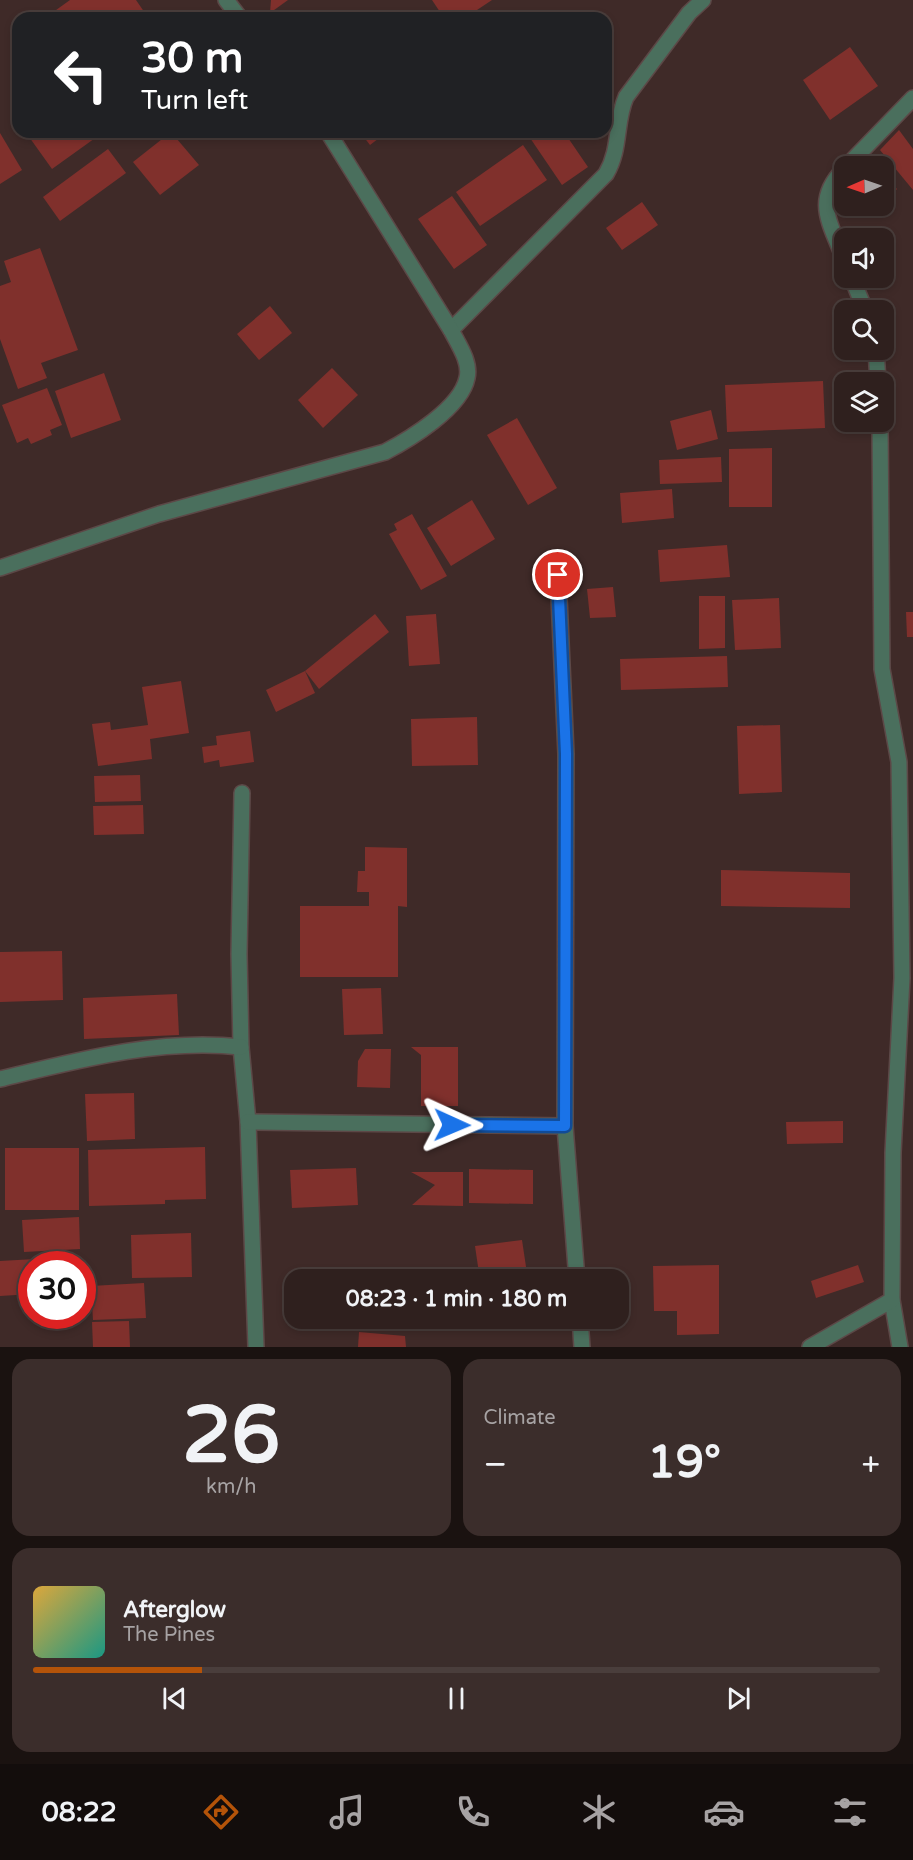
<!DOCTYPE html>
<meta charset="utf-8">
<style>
body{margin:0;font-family:"Varela Round",sans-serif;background:#3b2d2b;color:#f1f3f6;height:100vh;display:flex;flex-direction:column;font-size:22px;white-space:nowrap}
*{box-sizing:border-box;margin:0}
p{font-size:20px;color:#a7a3a4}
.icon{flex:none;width:33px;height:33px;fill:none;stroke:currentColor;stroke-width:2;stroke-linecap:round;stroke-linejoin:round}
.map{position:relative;height:1347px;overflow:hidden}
.side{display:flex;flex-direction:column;gap:12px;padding:12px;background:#1a1210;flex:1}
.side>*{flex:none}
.hud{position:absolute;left:12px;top:12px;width:600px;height:126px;border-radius:18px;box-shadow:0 3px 9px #0003,0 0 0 2px #4a3e3c;background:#202124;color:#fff;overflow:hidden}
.needle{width:39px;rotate:268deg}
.fabs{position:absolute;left:834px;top:156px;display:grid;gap:12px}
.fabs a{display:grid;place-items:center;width:60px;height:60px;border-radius:12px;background:#2f201e;box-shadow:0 3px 9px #0003,0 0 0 2px #4a3e3c;font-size:30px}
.speed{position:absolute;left:18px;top:1251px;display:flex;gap:12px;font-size:30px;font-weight:700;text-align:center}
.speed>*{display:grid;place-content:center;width:78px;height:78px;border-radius:50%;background:#2f201e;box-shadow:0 3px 9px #0003,0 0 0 2px #4a3e3c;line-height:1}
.speed .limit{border:9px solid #d22;background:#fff;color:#111}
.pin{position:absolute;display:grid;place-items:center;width:51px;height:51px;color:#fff;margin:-26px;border:3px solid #fff;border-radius:50%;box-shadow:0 2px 6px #0007}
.me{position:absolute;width:66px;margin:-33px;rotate:91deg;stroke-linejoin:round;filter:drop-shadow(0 0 4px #0008)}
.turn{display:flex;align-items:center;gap:21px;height:126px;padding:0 30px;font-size:27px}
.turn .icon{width:78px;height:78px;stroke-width:2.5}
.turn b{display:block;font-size:42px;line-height:51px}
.big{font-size:45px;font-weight:700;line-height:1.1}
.side .card{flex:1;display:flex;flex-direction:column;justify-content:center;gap:9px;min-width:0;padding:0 21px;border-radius:18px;background:#3b2d2b}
.side .dial{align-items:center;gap:0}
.dial b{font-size:78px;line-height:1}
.song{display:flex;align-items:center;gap:18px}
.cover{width:72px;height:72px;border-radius:9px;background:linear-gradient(135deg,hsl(40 70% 55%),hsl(170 70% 35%))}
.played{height:6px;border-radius:3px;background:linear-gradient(90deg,#b45309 20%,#4a3e3c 20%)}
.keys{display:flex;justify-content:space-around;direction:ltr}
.heat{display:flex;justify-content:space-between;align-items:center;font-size:33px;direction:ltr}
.side .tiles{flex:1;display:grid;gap:12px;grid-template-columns:1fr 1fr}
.card:last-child{grid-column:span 2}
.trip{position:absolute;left:284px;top:1269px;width:345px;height:60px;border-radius:18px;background:#2f201e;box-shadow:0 3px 9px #0003,0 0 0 2px #4a3e3c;font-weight:700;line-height:60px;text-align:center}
.tab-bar{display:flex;height:96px;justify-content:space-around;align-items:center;background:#130d0c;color:#a7a3a4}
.tab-bar .icon{width:42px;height:42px}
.tab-bar .on{color:#b45309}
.tab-bar b{font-size:27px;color:#f1f3f6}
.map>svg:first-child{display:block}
.building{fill:#80302c}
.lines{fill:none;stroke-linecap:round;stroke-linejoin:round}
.minor-casing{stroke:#5c4847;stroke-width:18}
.minor{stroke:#4a6f5d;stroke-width:15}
.route-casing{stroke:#114b97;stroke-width:15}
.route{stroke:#1a73e8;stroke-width:10}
</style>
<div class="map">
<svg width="913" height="1347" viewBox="0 0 913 1347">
<rect width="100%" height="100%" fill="#3f2a28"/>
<!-- building -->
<g class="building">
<path d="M70,0H136L147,16L144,18H45Z"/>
<path d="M271,0H288L270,13Z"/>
<path d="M432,0H492L465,18H444Z"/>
<path d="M850,47L878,86L830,120L803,80Z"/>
<path d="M899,130L913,149V190L880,150Z"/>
<path d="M31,132H95L98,136L52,169L27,134Z"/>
<path d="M171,132L199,165L160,195L133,162Z"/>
<path d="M360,132H387L370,145Z"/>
<path d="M526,132H564L588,167L562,185Z"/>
<path d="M0,133L22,170L0,184Z"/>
<path d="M523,145L547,180L480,226L456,192Z"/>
<path d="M108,149L126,173L60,221L43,197Z"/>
<path d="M865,155L876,166H852Z"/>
<path d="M884,175L897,189L884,202Z"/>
<path d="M452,196L487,245L454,269L418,219Z"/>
<path d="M642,202L658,225L622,250L606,228Z"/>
<path d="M40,248L78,350L41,363L47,378L18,389L0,339V286L11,282L4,261Z"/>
<path d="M270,306L292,333L259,360L237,334Z"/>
<path d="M332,368L358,395L323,428L298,400Z"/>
<path d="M104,373L121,420L71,438L55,391Z"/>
<path d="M823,381L825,428L727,432L725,385Z"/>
<path d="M47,388L62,425L50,430L52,435L31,444L28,438L17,443L2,405Z"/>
<path d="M711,410L718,439L677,450L670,421Z"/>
<path d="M517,418L557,488L528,505L487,435Z"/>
<path d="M772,448V507H729V449Z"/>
<path d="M721,457L722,482L660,484L659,460Z"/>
<path d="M672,489L674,518L622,523L620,493Z"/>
<path d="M472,500L495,539L451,566L427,528Z"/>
<path d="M412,514L447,576L421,590L389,534L397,530L394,524Z"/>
<path d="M727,545L730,577L660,582L658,550Z"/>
<path d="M613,587L616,617L590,618L587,589Z"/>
<path d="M699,596H725V648L699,649Z"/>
<path d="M779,598L781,648L735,650L732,600Z"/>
<path d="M906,612H913V637H907Z"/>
<path d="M375,614L389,632L319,689L305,671Z"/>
<path d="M436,614L440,664L409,666L406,616Z"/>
<path d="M727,656L728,687L621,690L620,659Z"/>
<path d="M305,671L315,693L276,712L266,690Z"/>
<path d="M181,681L189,733L150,739L152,759L98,766L92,724L110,722L111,730L148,725L142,687Z"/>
<path d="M477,717L478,765L412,766L411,719Z"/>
<path d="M780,725L782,792L739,794L737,726Z"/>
<path d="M250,731L254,762L220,767L219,760L204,763L202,747L217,745L216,736Z"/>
<path d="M140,775L141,801L95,802L94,776Z"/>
<path d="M143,805L144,834L94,835L93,806Z"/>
<path d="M365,847L407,848V907L398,906V977H300V906H369V892H357L358,871H365Z"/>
<path d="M721,870L850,873V908L721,906Z"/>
<path d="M62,951L63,1000L0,1002V952Z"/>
<path d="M381,988L383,1034L344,1035L342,989Z"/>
<path d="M177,994L179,1035L84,1039L83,998Z"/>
<path d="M411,1047H458V1106H421V1055Z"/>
<path d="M365,1049H391L390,1088L357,1087L358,1061Z"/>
<path d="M134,1093L135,1139L87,1141L85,1094Z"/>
<path d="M843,1121V1143L787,1144L786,1122Z"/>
<path d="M205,1147L206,1199L165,1200V1204L89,1206L88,1150Z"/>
<rect x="5" y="1148" width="74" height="62"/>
<path d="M356,1168L358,1205L292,1208L290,1170Z"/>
<path d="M469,1169L533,1170V1204L469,1203Z"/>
<path d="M411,1172H463V1206L412,1205L435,1185Z"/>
<path d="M79,1217L80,1249L24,1252L22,1220Z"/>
<path d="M191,1233L192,1277L132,1278L131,1235Z"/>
<path d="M522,1240L528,1280H480L475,1246Z"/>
<path d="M70,1257V1264H32V1294L0,1296V1261Z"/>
<path d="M719,1265V1334L677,1335V1311H654L653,1266Z"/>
<path d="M858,1265L864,1282L816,1298L811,1281Z"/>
<path d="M144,1283L146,1318L93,1320L91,1286Z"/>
<path d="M129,1321L130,1347H93L92,1322Z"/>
<path d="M359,1332L405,1336L406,1347H358Z"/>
</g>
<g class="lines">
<defs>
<g id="minor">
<path d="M226,0L240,18"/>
<path d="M847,166L913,98"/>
<path d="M844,169C813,201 830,222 844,259"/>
<path d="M852,278L865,310"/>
<path d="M451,330L606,174C621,149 615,122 626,97L689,13L703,0"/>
<path d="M876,350L878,382"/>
<path d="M0,568L159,514L385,452C410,439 461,408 467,378C471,362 458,344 451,330L328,132"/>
<path d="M558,575L566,754L565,1126"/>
<path d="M242,793L239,954L241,1047L248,1122L256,1347"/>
<path d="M0,1079C78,1060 160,1038 241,1047"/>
<path d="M248,1122L565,1126L577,1280"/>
<path d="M892,1300L900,1347"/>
<path d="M580,1318L582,1347"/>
<path d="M810,1347L892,1300L893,1153L902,978L899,762L882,669L880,422"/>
</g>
</defs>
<!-- minor casing -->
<use href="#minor" class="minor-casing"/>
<!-- minor -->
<use href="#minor" class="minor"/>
</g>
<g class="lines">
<defs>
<path id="route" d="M452,1125L565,1126L566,754L558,575"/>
</defs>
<!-- route casing -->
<use href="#route" class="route-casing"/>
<!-- route -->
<use href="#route" class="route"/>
</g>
</svg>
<div class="fabs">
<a><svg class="needle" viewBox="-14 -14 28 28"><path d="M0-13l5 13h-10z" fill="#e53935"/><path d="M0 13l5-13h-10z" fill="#a7a3a4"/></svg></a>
<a><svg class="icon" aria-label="sound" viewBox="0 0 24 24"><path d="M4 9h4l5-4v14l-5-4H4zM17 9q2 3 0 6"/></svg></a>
<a><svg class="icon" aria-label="search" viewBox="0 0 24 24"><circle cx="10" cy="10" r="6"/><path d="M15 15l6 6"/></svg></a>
<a><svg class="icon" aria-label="layers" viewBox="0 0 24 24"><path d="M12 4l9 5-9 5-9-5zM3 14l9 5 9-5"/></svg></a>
</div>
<div class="speed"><div class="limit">30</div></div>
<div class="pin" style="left:558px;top:575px;background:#d93025"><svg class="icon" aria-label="arrive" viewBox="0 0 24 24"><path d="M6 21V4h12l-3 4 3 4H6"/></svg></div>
<svg class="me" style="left:452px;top:1125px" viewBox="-20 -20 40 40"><path d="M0-17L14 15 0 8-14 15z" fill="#1a73e8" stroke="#fff" stroke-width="4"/></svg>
<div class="trip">08:23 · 1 min · 180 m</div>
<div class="hud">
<div class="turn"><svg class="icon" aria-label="left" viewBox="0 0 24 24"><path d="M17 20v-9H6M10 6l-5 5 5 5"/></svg><div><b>30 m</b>Turn left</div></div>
</div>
</div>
<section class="side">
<div class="tiles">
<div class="card dial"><b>26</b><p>km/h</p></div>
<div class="card"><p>Climate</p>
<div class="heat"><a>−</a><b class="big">19°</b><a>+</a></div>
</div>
<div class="card">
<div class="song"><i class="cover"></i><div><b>Afterglow</b><p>The Pines</p></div></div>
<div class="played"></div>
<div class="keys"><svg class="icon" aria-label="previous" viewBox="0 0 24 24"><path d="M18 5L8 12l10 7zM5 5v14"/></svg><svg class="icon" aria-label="pause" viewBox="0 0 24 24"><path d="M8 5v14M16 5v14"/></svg><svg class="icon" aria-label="next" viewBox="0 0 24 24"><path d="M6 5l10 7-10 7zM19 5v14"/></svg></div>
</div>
</div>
</section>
<nav class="tab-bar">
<b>08:22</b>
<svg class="icon on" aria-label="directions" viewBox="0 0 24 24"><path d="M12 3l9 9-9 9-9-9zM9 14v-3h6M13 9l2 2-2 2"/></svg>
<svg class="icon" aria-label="music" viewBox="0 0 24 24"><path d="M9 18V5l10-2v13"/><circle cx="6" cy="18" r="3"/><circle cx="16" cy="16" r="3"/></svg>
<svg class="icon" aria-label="phone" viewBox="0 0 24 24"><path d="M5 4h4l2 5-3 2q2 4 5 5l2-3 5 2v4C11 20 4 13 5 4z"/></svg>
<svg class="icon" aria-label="climate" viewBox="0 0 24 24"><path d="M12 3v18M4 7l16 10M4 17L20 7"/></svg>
<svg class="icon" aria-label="car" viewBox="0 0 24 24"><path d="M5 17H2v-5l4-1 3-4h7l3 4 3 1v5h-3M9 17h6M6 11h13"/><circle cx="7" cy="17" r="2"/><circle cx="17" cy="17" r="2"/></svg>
<svg class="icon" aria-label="filters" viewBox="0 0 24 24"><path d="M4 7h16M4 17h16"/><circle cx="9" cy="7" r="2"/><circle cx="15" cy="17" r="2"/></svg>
</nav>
